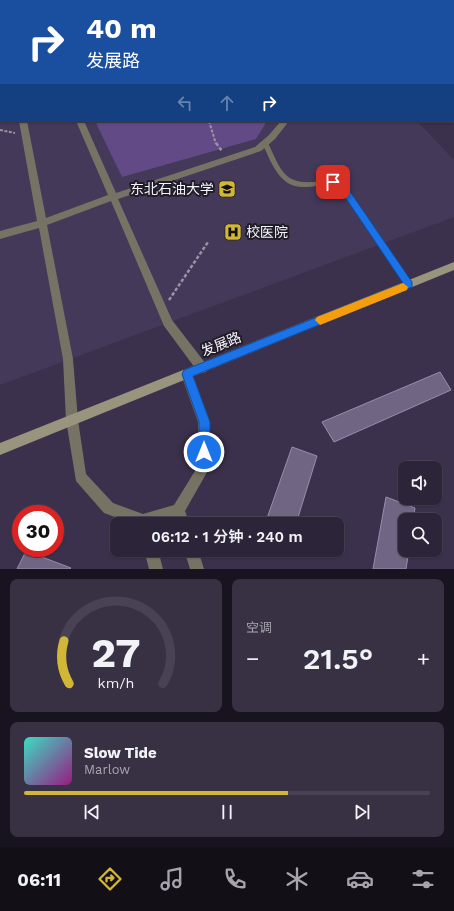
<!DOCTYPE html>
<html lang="zh">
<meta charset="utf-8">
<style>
body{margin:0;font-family:"Work Sans","Noto Sans SC",sans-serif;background:#383144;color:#f1f3f6;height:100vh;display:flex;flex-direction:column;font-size:15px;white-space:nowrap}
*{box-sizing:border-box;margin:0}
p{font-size:13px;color:#a6a5ae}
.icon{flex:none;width:22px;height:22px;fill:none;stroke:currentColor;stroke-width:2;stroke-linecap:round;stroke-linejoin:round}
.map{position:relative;height:569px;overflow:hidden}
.drawer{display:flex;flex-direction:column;gap:10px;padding:10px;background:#18141f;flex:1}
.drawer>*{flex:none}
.hud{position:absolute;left:0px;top:0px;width:454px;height:122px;box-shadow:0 1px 3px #0004,0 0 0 1px #484253;background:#1a4fa0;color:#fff;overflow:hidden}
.controls{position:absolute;left:398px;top:461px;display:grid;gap:8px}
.controls a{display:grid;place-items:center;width:44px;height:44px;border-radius:8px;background:#2c2539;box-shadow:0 1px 3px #0004,0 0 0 1px #484253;font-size:20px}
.speed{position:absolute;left:12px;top:505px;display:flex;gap:8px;font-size:20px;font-weight:700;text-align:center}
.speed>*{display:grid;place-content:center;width:52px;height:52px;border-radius:50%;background:#2c2539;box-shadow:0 1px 3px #0004,0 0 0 1px #484253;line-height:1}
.speed .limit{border:6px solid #d22;background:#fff;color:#111}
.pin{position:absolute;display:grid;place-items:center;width:34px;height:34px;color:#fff;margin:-17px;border-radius:8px;box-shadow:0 2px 6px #0006}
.me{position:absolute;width:44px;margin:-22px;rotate:0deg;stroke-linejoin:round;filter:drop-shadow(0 0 3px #0008)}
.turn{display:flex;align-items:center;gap:14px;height:84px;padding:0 20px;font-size:18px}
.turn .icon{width:52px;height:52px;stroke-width:2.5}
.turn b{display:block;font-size:28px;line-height:34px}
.lanes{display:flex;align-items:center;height:38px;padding:0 20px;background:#0003;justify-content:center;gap:20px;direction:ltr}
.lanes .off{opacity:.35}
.big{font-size:30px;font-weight:600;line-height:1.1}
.drawer .tile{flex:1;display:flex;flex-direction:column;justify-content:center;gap:6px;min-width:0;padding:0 14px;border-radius:8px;background:#383144}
.drawer .dial{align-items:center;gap:0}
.dial svg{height:104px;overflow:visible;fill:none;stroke:#484253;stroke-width:7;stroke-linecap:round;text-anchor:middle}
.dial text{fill:#f1f3f6;stroke:none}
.song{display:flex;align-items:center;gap:12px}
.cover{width:48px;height:48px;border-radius:6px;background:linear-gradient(135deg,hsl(170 70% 55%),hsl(310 70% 35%))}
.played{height:4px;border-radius:2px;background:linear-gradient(90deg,#d2b736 65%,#484253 65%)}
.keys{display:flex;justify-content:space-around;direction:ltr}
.heat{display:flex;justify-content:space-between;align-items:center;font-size:22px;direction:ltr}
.drawer .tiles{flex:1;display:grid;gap:10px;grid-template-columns:1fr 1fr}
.tile:last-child{grid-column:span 2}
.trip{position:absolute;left:110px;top:517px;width:234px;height:40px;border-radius:8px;background:#2c2539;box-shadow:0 1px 3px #0004,0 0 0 1px #484253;font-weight:600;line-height:40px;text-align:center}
.menu{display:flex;height:64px;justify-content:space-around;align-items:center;background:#120f17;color:#a6a5ae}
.menu .icon{width:28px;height:28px}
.menu .on{color:#d2b736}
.menu b{font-size:18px;color:#f1f3f6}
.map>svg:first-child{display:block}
.built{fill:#45395a}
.green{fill:#624a87}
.building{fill:#706684;stroke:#988dad}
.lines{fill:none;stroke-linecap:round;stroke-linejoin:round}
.path-far1{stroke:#9993a5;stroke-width:2;stroke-dasharray:3 1.5;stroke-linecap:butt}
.path{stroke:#9993a5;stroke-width:2.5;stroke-dasharray:3.5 2;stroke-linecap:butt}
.lane{fill:#767365;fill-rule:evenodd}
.street{fill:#767365;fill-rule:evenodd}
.secondary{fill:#99947e;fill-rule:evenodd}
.route{fill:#1a73e8;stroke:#114b97}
.slow{fill:#f59e0b}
.labels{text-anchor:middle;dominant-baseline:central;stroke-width:4;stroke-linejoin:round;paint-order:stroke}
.poi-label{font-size:14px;fill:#f5f2fc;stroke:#201c28;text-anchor:end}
.street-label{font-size:14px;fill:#f5f2fc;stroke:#201c28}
</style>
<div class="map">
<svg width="454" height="569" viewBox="0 0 454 569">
<rect width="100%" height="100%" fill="#3b314c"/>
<!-- built -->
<path class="built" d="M0,0H341L1,1V121H417L454,160V217L0,385Z"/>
<!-- green -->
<g class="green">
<path d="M38,0H370L38,1Z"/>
<path d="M95,121H267L256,139L122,177Z"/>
</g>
<!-- building -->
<g class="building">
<path d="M440,372L451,390L334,442L322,422Z"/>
<path d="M292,447L317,456L296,524H265Z"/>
<path d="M386,497L415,508L413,520H405V550H409L406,569H373Z"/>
<path d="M26,551L71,568L70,569H17Z"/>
</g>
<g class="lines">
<!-- path-far1 -->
<g class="path-far1">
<path d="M209,121L216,144"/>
<path d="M0,130L15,133"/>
</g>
<!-- path -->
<g class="path">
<path d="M216,143L222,151"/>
<path d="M169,300L208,242"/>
</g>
<!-- lane -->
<g class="lane">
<rect x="0" y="42" width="1" height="2"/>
<path d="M265,141L268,143C280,167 282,184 313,182C323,181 332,180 341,182L411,282L412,284L411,286L409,287L407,286L337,186C326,184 316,187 305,187C279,188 272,163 262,143Z"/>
</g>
<!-- street -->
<g class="street">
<rect x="25" y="0" width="6" height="1"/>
<path d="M151,0H158L159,1H152Z"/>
<rect x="0" y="1" width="1" height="10"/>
<path d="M19,121H27L46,218L108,195L76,121H84L116,193L255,147L269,135L281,121H289L275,139L261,151L118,199L172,320L206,364L208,368L206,372L202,373L198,372L164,326L111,201L47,225L73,359L78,420L86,474L113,503L143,514L174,505L198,466V422L181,374L183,370L187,369L191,370L210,422V467L185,511L190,524H176L174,518L154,524H134L104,513L76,481L66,420L63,359L39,228L0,239V231L37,221Z"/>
<path d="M144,550H158L163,569H149Z"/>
<path d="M184,550H198L204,569H190Z"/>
</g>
<!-- secondary -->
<g class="secondary">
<rect x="385" y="0" width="6" height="1"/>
<path d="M453,110L454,111V117L453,116Z"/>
<path d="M454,262V270L0,455V443Z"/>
</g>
</g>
<!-- route -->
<path class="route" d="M333,179L342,182L347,187L412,282V287L193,376L210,422V452L208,456L204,457L200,456L199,452V422L182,374L184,370L403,283L341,191L337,187L330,184V180Z"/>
<!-- slow -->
<path class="slow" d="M403,283L408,287L407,290L320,325L315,320L317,317Z"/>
<!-- icons -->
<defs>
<symbol id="university-square" viewBox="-11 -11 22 22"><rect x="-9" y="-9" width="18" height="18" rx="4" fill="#d2b736" stroke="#201c28"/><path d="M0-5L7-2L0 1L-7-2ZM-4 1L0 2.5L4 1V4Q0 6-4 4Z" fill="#111"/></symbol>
<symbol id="hospital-square" viewBox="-11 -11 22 22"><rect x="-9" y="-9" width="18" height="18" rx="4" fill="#d2b736" stroke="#201c28"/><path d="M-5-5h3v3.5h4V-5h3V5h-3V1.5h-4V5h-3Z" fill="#111"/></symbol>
</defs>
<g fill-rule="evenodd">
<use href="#university-square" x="217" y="179" width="20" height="20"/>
<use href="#hospital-square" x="223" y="222" width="20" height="20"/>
</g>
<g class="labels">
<!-- poi labels -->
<g class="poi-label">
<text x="214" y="189">东北石油大学</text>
<text x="246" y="232" text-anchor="start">校医院</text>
</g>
<!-- street labels -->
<g class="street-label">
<text transform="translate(221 344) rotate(-22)">发展路</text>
</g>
</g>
</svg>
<div class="controls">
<a><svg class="icon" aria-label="sound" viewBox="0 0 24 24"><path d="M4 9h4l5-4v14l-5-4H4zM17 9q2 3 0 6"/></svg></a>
<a><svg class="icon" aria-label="search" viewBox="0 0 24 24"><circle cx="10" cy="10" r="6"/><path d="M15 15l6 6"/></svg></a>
</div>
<div class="speed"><div class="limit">30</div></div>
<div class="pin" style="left:333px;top:182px;background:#d93025"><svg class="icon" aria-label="arrive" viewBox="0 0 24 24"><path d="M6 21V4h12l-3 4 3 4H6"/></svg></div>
<svg class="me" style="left:204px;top:452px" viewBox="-20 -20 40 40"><circle r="17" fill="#1a73e8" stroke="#fff" stroke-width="3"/><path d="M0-11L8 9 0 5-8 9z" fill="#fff"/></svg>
<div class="trip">06:12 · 1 分钟 · 240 m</div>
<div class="hud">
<div class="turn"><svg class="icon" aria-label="right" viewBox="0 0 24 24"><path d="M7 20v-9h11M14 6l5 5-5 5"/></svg><div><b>40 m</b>发展路</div></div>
<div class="lanes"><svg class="icon off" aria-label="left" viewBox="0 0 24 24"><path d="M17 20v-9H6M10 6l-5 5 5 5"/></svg><svg class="icon off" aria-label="ahead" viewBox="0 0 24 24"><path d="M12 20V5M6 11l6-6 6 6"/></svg><svg class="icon" aria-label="right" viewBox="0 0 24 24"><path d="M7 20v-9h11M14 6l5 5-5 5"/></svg></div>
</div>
</div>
<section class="drawer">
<div class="tiles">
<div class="tile dial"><svg viewBox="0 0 100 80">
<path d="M14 69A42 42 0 1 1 86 69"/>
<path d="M14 69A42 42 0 0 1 10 36" stroke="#d2b736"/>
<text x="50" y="56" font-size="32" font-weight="700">27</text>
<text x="50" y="72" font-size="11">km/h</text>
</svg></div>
<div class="tile"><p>空调</p>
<div class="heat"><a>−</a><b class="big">21.5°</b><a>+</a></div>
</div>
<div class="tile">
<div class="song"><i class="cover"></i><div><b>Slow Tide</b><p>Marlow</p></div></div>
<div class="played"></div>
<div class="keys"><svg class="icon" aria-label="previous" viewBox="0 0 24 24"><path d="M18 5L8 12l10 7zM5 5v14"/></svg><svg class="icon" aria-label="pause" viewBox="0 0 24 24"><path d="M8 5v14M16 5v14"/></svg><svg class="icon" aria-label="next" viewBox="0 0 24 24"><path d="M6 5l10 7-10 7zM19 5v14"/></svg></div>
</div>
</div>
</section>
<nav class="menu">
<b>06:11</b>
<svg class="icon on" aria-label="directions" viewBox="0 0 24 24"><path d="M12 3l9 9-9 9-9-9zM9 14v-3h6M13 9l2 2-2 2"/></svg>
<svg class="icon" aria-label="music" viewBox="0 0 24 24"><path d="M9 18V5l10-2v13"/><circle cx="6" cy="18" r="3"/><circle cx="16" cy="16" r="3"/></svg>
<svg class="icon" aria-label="phone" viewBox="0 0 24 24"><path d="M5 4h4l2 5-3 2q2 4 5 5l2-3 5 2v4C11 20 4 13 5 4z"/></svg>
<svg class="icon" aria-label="climate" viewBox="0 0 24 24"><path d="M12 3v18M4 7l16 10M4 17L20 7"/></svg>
<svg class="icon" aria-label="car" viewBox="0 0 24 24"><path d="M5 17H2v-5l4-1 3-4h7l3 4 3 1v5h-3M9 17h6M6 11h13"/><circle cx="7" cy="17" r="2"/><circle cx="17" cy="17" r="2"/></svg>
<svg class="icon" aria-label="filters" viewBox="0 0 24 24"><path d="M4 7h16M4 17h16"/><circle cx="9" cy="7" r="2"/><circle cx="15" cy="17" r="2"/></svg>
</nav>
